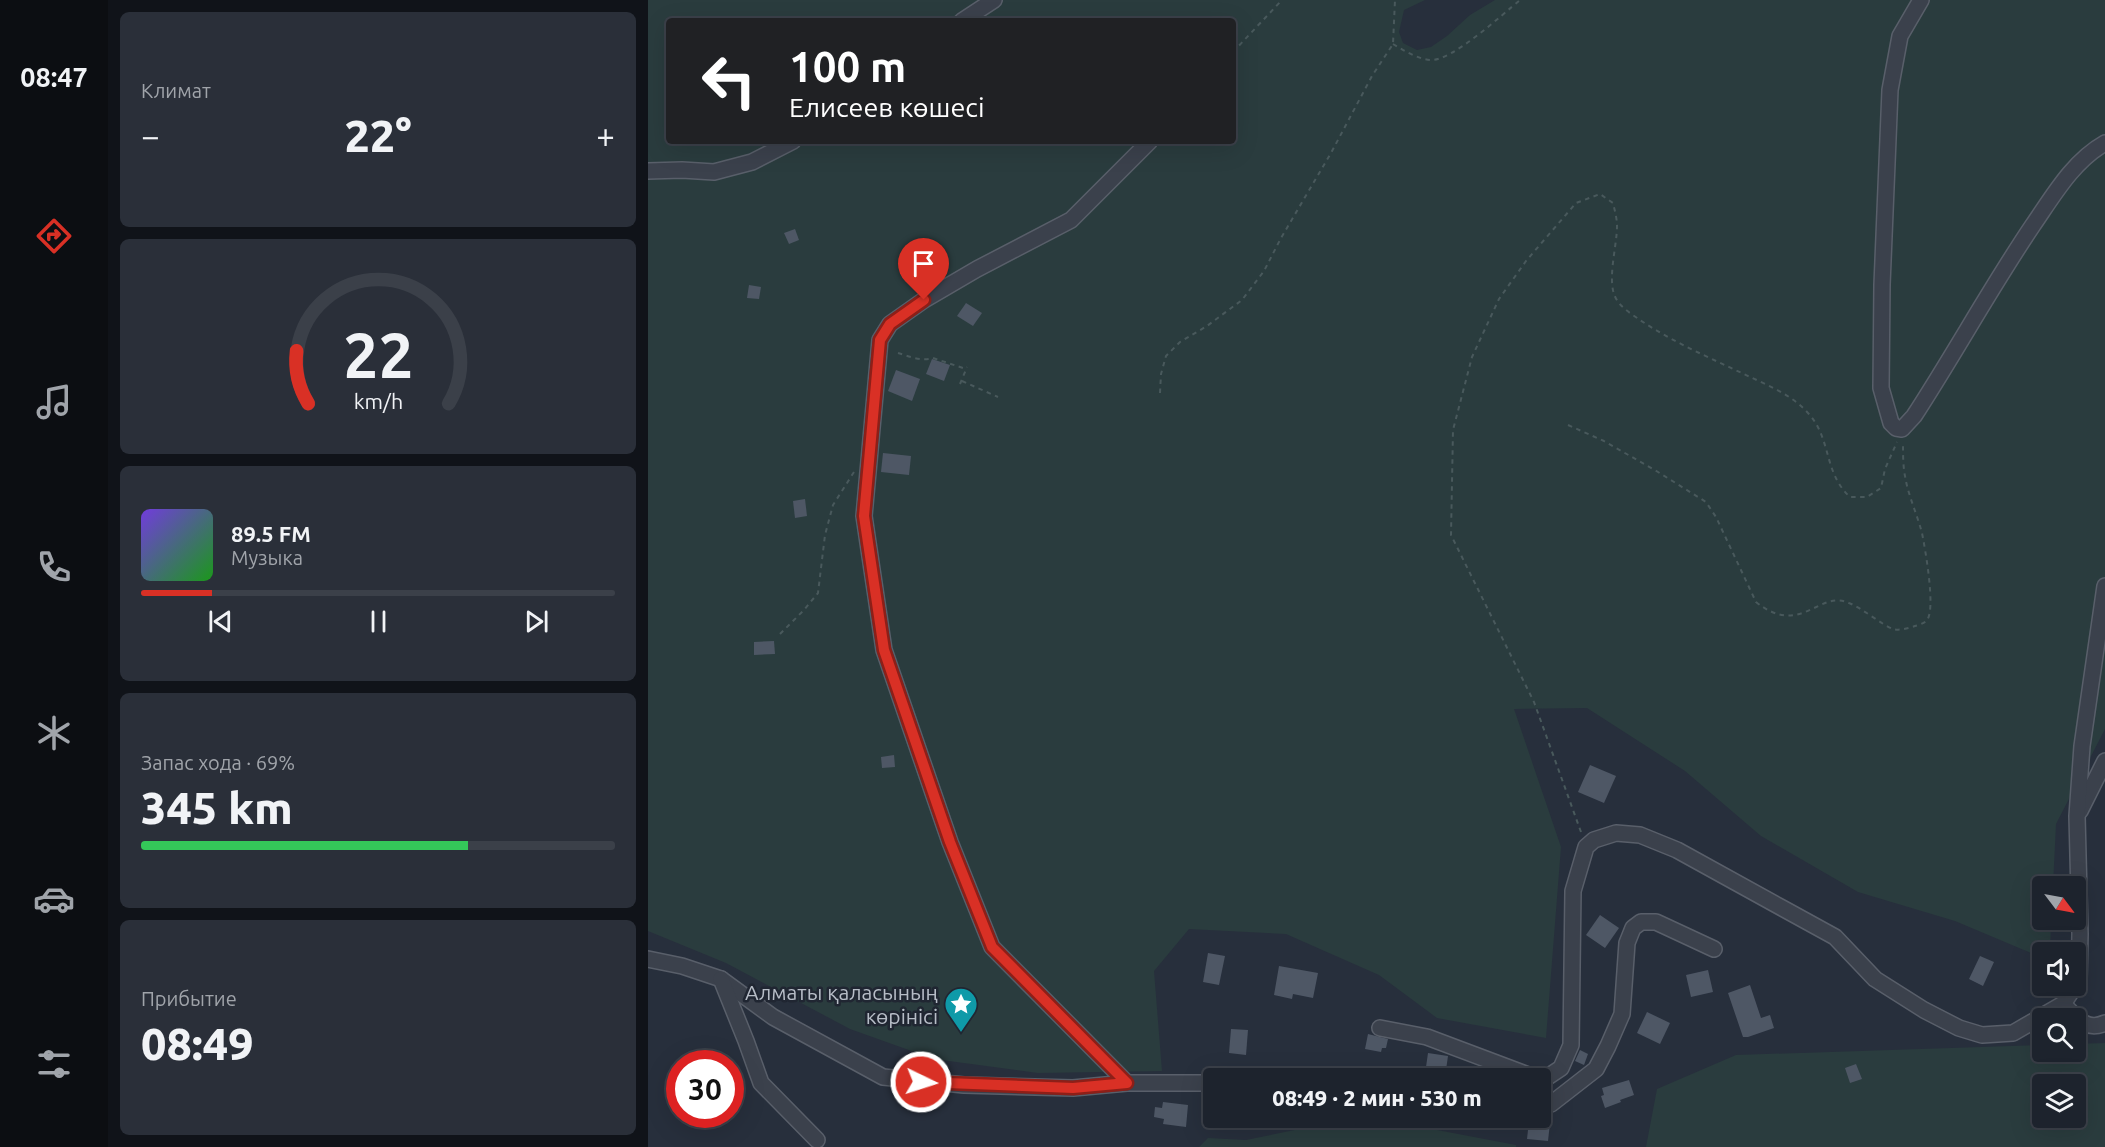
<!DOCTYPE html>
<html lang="ru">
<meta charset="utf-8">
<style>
body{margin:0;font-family:Ubuntu,sans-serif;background:#2a2f39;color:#f1f3f6;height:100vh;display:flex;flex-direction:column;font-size:22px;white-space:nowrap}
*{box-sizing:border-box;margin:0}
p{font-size:20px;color:#a0a4aa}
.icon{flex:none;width:33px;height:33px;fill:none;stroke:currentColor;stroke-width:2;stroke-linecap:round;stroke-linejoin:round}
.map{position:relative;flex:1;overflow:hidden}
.sheet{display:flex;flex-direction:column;gap:12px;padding:12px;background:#101319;width:540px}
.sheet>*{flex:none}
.hud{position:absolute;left:18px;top:18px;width:570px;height:126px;border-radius:6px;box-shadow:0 6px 24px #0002,0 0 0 2px #3b4049;background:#202124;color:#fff;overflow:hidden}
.needle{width:39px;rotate:122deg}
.buttons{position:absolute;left:1384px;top:876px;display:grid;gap:12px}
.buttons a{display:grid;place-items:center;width:54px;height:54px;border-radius:6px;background:#1d232d;box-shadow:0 6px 24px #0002,0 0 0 2px #3b4049;font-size:30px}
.speed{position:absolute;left:18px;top:1050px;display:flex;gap:12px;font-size:30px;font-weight:700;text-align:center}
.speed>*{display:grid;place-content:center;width:78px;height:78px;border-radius:50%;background:#1d232d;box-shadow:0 6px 24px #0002,0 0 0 2px #3b4049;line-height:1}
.speed .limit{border:9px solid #d22;background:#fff;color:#111}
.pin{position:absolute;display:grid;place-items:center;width:51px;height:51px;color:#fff;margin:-62px -26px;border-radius:50% 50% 50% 0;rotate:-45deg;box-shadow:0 0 6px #0007}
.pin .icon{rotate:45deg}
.me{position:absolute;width:66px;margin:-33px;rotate:94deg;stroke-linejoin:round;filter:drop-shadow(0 0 4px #0008)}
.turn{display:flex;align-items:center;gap:21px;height:126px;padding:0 24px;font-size:27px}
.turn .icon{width:78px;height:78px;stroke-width:2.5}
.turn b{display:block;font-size:42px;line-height:51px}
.big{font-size:45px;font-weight:800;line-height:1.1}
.sheet .widget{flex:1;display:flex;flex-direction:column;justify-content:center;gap:9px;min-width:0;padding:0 21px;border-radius:9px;background:#2a2f39}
.sheet .dial{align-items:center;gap:0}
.dial svg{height:156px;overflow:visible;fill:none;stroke:#3b4049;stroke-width:7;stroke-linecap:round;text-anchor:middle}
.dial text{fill:#f1f3f6;stroke:none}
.song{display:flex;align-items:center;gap:18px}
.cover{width:72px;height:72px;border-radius:9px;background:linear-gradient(135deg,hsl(260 70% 55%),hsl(120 70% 35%))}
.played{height:6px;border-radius:3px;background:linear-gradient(90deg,#d93025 15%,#3b4049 15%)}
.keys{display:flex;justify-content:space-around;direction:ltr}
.heat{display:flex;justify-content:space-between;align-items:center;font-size:33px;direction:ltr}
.charge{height:9px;border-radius:4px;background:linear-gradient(90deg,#34c759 69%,#3b4049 0)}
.trip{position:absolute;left:555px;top:1068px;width:348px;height:60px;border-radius:6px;background:#1d232d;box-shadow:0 6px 24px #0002,0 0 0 2px #3b4049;font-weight:800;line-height:60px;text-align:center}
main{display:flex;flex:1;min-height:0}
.tabs{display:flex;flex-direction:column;width:108px;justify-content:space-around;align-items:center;background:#0c0e12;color:#a0a4aa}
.tabs .icon{width:42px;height:42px}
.tabs .selected{color:#d93025}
.tabs b{font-size:27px;color:#f1f3f6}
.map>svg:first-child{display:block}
.green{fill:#2a3c3e;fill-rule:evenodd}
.building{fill:#4e5765}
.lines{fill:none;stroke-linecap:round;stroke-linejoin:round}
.minor-casing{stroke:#595f6a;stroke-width:18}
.path{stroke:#49595c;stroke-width:2;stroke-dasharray:4.5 4.5;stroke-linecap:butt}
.minor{stroke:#3b414c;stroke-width:15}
.route-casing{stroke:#8d1f18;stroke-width:15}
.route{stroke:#d93025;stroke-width:10}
.labels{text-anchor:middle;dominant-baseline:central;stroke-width:5;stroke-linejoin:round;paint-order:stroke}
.poi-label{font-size:21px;fill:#b7bdc7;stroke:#202632;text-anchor:end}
</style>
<main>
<nav class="tabs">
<b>08:47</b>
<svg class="icon selected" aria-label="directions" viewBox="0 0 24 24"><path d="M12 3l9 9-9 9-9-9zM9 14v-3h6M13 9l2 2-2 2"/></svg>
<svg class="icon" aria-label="music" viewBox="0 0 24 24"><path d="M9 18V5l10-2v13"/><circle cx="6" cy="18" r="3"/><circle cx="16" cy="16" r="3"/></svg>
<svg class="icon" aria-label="phone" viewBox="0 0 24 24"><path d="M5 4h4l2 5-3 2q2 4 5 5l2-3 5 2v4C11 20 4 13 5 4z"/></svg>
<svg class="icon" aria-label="climate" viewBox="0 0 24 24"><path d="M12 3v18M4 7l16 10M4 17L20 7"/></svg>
<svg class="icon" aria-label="car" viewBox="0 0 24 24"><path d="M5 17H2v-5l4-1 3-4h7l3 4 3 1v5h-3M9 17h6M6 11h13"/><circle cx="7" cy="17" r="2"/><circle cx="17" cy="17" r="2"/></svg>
<svg class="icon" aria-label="filters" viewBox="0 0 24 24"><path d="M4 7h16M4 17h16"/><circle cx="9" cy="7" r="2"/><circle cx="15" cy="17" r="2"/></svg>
</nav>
<section class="sheet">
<div class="widget"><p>Климат</p>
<div class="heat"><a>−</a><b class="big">22°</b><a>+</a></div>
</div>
<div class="widget dial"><svg viewBox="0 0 100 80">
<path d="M14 69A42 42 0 1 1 86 69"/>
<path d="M14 69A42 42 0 0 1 8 42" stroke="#d93025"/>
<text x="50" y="56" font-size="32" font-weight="700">22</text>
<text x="50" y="72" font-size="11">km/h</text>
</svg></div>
<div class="widget">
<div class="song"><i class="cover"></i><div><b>89.5 FM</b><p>Музыка</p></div></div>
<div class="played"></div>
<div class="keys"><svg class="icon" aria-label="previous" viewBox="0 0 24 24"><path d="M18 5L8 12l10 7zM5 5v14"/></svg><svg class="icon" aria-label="pause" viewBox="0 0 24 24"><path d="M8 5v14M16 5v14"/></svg><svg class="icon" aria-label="next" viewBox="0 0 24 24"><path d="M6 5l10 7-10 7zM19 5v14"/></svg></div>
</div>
<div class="widget"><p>Запас хода · 69%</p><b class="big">345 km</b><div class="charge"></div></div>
<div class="widget"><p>Прибытие</p><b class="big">08:49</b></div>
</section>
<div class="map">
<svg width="1457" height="1147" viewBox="0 0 1457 1147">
<rect width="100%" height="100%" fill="#272f3c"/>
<!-- green -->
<g class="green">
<path d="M0,0H777L756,10L751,32L755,43L769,50L783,47L799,36L822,15L847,0H1457V729L1408,824L1405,886H1395V920H1403L1402,952H1395V958L1307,921L1210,892L1113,836L1037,771L939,708L866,709L913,847L898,1038L789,1018L731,975L638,934L541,929L506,971L514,1071L390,1073L286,1059L202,1029L78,963L0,931ZM21,21H585V141H21Z"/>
<path d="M1457,1043V1147H998L1009,1089L1088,1055L1395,1045V1052H1428V1044ZM1395,1084H1428V1118H1395Z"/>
<path d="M706,1118H726L868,1145V1147H551L560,1138L598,1140Z"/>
</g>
<!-- building -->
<g class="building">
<path d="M147,229L151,240L141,244L136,233Z"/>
<path d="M101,285L113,287L111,299L99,298Z"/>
<path d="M318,303L334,313L325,326L309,316Z"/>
<path d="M284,359L302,365L296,381L278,374Z"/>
<path d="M248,370L272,379L264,401L240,391Z"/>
<path d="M235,453L263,456L261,475L233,472Z"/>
<path d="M157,499L159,516L147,518L145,501Z"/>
<path d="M126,641L127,654L106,655V642Z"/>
<path d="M246,755L247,767L234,768L233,757Z"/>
<path d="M942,765L968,776L956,803L930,792Z"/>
<path d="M952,915L971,928L957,948L938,935Z"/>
<path d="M560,953L577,956L571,985L555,982Z"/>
<path d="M1332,956L1346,962L1335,986L1321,979Z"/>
<path d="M631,966L670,973L665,998L645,994L644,999L626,995Z"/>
<path d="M1060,970L1065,992L1043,997L1038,975Z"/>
<path d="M1102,985L1113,1018L1122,1015L1126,1028L1100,1037H1095L1080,993Z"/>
<path d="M999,1012L1022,1023L1012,1044L989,1033Z"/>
<path d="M583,1029L600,1030L598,1055L581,1053Z"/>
<path d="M720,1034L740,1039L738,1048H734L733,1052L717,1049Z"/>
<path d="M932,1050L940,1054L936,1065L927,1061Z"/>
<path d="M780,1053L800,1056L797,1077L777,1074Z"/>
<path d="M1208,1064L1214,1079L1202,1083L1197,1068Z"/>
<path d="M981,1080L986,1095L972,1100L973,1102L957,1108L953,1096L956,1095L954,1088Z"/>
<path d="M515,1102L540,1105L538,1127L515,1124L516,1119L506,1117L507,1107L514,1108Z"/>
<path d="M881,1121L902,1123L900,1141L879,1139Z"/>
</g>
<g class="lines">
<defs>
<g id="minor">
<path d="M1273,0L1252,36L1242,90L1234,285L1233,388L1243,423L1248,428L1254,429L1266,416C1307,353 1343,287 1385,225C1405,196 1425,161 1457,143"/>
<path d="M314,21L346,0"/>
<path d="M0,171L34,170L66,172L104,162L145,141"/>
<path d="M1432,811L1457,761"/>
<path d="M0,959L34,966L73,979L125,1017L235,1077L316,1085L425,1088L479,1083H566"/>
<path d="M73,979L98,1041L113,1083L169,1140"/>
<path d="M1428,983L1431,979L1432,934L1429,816L1434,746L1457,586"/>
<path d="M1415,1004C1428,1017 1438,1032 1457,1023"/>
<path d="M732,1028L779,1037L888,1078"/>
<path d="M892,1082L913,1068L923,1045L925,891L938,847L946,840L968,833L992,835L1029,850L1136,909L1187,937L1227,979L1276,1010L1311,1028L1334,1035L1365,1033L1415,1004L1427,986"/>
<path d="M479,1083L344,947L302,842L236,650L216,516L232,340L242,324L276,300L329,269L423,220L502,141"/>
<path d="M892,1106L903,1104L948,1069L960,1046L974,1014L979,943L985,928L993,922H1008L1066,949"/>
</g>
</defs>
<!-- minor casing -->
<use href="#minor" class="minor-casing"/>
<!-- path -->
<g class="path">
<path d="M745,44C757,51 769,59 783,60C804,61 855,14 872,0"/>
<path d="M585,52L634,0"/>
<path d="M250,353C260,356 274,362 285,358L318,369"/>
<path d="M314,381L350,397"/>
<path d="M312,384L319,367"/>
<path d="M512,393L513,374L518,356L532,342L559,326L594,300L616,271L633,238L683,153L724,76L745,44L747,0"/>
<path d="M920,425L956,441L1010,472L1058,502L1068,517L1108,602C1153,638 1171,589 1201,603C1214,608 1234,625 1245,629C1252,631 1261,628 1267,626C1271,625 1277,623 1279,620C1288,609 1277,548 1274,533C1269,514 1260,495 1257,476C1255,466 1255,454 1255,444"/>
<path d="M132,634L156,610L170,593L177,535L185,505L206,472"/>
<path d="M933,832L886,702L803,535L805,430L824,357L851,299L878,261L928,203L952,194L965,203C967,211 969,219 969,226C969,245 960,276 966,294C970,306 982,313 992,320C1026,343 1065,359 1102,377C1122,386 1145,396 1160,413C1184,439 1175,472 1202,497H1219L1233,488L1237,469L1249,442"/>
</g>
<!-- minor -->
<use href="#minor" class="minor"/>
</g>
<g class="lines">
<defs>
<path id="route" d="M273,1082L425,1088L479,1083L344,947L302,842L236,650L216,516L232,340L242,324L276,300"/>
</defs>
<!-- route casing -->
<use href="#route" class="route-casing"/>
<!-- route -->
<use href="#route" class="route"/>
</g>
<!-- icons -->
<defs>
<symbol id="sight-pin" viewBox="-11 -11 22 30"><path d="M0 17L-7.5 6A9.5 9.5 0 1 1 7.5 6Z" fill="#0f9aa8" stroke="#202632"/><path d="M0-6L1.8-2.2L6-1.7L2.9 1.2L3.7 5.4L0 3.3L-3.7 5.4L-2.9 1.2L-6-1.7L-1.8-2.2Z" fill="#fff"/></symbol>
</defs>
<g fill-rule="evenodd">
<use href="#sight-pin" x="294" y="985" width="38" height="52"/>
</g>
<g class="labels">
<!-- poi labels -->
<g class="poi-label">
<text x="290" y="992">Алматы қаласының<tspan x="290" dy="24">көрінісі</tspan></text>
</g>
</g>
</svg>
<div class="buttons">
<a><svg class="needle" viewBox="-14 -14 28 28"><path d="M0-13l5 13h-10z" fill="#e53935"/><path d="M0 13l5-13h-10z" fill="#a0a4aa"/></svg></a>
<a><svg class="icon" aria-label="sound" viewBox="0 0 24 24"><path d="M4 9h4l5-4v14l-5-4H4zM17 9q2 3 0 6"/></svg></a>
<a><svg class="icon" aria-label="search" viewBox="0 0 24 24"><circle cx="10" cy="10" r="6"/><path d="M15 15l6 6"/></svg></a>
<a><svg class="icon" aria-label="layers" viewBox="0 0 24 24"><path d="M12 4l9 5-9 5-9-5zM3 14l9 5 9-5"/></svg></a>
</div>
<div class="speed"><div class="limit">30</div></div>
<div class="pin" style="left:276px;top:300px;background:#d93025"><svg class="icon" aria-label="arrive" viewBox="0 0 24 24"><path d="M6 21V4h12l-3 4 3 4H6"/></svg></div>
<svg class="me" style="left:273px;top:1082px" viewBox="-20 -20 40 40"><circle r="17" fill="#d93025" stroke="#fff" stroke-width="3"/><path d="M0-11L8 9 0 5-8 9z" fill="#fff"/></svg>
<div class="trip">08:49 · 2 мин · 530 m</div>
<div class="hud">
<div class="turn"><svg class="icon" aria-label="left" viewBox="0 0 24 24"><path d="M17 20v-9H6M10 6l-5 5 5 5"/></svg><div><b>100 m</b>Елисеев көшесі</div></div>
</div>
</div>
</main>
